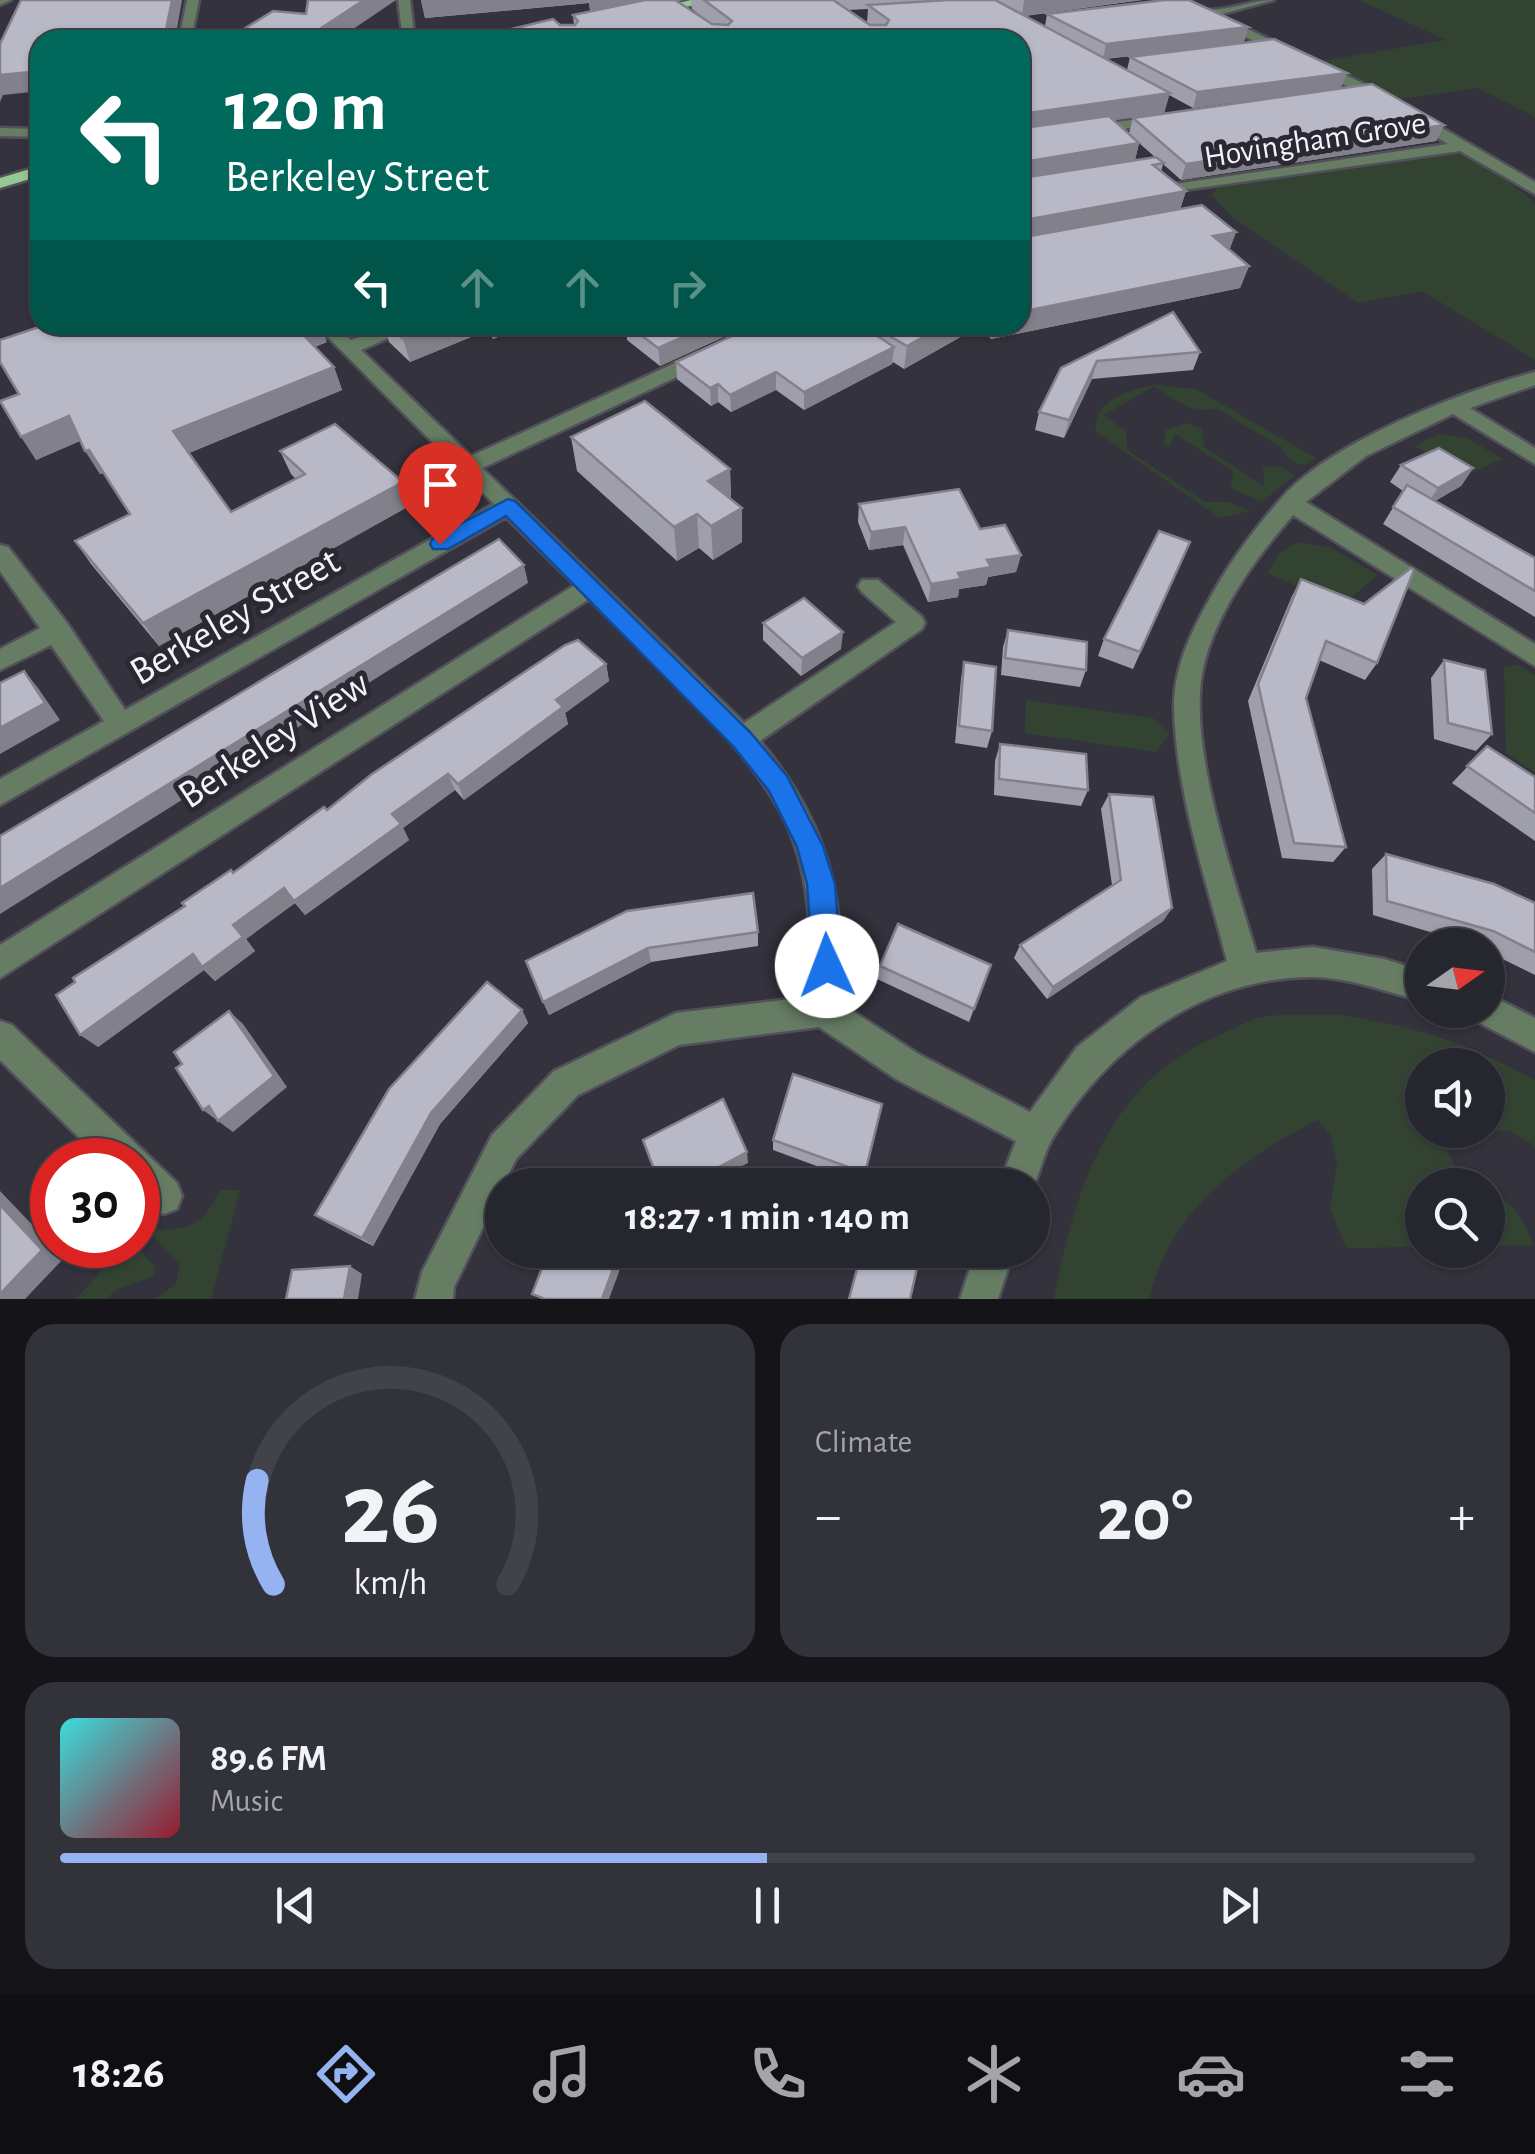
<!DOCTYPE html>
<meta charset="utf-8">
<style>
body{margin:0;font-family:"Alegreya Sans",sans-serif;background:#32323a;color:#f1f3f6;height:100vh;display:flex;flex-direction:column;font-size:38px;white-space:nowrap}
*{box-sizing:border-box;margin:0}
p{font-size:32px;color:#a4a5aa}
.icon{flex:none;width:55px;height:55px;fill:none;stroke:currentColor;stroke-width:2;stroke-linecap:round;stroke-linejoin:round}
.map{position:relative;height:1299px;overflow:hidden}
.drawer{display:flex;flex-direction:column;gap:25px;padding:25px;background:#151519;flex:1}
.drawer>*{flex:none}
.guide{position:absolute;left:30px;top:30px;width:1000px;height:305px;border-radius:30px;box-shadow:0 2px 8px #0004,0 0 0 2px #42434a;background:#00695c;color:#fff;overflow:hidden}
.needle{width:65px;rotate:76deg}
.controls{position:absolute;left:1405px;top:928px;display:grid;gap:20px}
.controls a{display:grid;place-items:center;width:100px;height:100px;border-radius:50%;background:#26262e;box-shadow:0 2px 8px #0004,0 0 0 2px #42434a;font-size:50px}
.speed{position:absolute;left:30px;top:1138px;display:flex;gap:20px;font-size:50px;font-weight:700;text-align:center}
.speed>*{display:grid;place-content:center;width:130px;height:130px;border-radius:50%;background:#26262e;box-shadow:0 2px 8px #0004,0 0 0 2px #42434a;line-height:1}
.speed .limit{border:15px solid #d22;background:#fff;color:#111}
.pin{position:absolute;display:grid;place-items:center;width:85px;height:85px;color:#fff;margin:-102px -42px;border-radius:50% 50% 50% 0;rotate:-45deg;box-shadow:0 0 10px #0007}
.pin .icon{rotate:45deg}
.me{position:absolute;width:110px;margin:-55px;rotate:358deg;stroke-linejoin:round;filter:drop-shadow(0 0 8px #0008)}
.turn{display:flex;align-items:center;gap:35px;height:210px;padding:0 30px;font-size:45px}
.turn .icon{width:130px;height:130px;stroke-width:2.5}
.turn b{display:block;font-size:70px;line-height:85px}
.lanes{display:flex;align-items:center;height:95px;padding:0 30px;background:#0003;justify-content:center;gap:50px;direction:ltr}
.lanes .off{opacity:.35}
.big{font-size:75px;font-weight:700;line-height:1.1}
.drawer .widget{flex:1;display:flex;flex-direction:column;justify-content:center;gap:15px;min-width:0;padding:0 35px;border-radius:30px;background:#32323a}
.drawer .dial{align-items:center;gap:0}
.dial svg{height:260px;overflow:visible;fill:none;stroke:#42434a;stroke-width:7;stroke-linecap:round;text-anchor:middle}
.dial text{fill:#f1f3f6;stroke:none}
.song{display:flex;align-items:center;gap:30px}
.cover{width:120px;height:120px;border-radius:15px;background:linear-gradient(135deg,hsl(180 70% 55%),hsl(350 70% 35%))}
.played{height:10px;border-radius:5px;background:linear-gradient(90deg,#95b2f1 50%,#42434a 50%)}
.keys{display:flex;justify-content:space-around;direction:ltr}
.heat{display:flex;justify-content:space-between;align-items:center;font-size:55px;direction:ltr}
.drawer .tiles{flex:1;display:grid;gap:25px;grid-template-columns:1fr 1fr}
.widget:last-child{grid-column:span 2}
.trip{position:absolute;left:485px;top:1168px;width:565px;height:100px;border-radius:50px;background:#26262e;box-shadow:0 2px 8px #0004,0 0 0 2px #42434a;font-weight:700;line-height:100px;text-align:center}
.dock{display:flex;height:160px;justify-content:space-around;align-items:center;background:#0f0f12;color:#a4a5aa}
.dock .icon{width:70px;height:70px}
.dock .active{color:#95b2f1}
.dock b{font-size:45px;color:#f1f3f6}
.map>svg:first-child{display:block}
.green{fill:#334332;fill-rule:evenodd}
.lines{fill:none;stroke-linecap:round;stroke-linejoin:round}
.minor-casing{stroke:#52515b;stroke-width:5}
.major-casing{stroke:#52515b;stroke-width:5}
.minor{fill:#667d64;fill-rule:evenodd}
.major{fill:#97c792;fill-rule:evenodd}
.wall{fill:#9f9eab;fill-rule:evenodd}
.shaded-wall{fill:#82818b}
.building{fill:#b9b8c7;stroke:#82818b;stroke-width:2.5}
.route{fill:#1a73e8;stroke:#114b97;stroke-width:2.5}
.labels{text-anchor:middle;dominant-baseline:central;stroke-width:10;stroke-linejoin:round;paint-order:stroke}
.far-street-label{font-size:32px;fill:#f3f3fb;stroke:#292833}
.street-label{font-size:40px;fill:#f3f3fb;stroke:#292833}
</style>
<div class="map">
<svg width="1535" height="1299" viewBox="0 0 1535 1299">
<rect width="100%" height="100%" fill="#33323d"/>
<!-- green -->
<g class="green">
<path d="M1359,0H1535V117L1477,88L1401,99L1322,61L1446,40Z"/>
<path d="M1452,152L1485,165L1535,202V360L1422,291L1358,303L1233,218L1211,195L1218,187Z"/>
<path d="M1155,385L1196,389L1316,458L1305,466L1291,461L1279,446L1216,408C1194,416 1172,398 1155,386L1104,415L1126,431L1127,450L1205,502H1229L1250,511L1220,518L1096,432C1092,400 1130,389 1155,385Z"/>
<path d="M1187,423L1202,429L1204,447L1264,486L1263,466L1281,467L1295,475L1262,502L1231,488L1233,471L1175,434L1170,447L1164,444L1165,430Z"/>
<path d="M1438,434L1468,438L1502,459L1464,476L1415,446Z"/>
<path d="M1298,542L1332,548L1377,575L1343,605L1267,573L1279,553Z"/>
<path d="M1519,665L1535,676V773L1506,753L1504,667Z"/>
<path d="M1026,700L1153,718L1170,734L1155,752L1025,733Z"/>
<path d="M1339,1015C1420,1027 1463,1042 1535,1080V1146L1509,1131H1454L1446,1148L1454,1165L1472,1185H1422V1247L1346,1248L1330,1207L1337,1162L1330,1134L1318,1120C1242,1157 1168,1213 1149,1299H1054C1075,1189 1108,1081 1220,1035C1233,1029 1248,1020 1262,1017C1286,1013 1314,1016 1339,1015ZM1422,1065H1488V1130H1422Z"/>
<path d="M220,1190H240L211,1299H156L176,1284L180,1263L146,1230C187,1229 201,1230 220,1190Z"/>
<path d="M1488,1191C1514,1200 1524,1221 1534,1245L1488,1246Z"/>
<path d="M125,1245H136L156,1268L153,1276L116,1290L106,1299H76Z"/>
</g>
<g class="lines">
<defs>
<g id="minor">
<path d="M0,0H11L0,5Z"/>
<path d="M187,0H199L191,40H179Z"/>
<path d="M398,0H410L415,40H403Z"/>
<path d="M1170,0C1185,0 1196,9 1209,10C1230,10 1252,0 1274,0L1218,15L1375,89L1535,182V194L1460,151L1169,192V186L1175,184L1448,144L1365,95Z"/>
<path d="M1163,115L1168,116V122L1020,145V137Z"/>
<path d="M0,128L40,129V137L0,136Z"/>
<path d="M316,325H335L351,340L393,325H419L361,350L471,456L697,353H711V361L482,468L744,723L896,622L862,592L858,586L862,580H878L922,617L925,623L922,629L760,741C828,822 846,898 840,1003L920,1055L1030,1112L1077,1047L1141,997L1227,961C1206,879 1176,793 1174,707C1174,668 1190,634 1209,600C1228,564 1253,531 1279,501C1327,443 1462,391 1535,372V385L1470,408L1535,448V464L1453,414L1366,456L1306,502L1535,644V666L1293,515C1255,559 1213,615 1202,674C1189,753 1234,876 1256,953L1313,947L1384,959L1422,971V1001C1387,992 1348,977 1311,977C1200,978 1106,1048 1051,1141C1043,1156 1039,1175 1032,1191V1185H999L1016,1141L896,1079L819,1027L679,1045L578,1095L516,1159L454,1287L453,1299H415L422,1272L492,1135L554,1071L676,1013L808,997C813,943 811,888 792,837C762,755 651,662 589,599L0,978V945L575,585L506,517L0,805V779L104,721L51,645L0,670V649L40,628L0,571V545L8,547L67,623L125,710L494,504Z"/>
<path d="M1488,994L1535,1018V1052L1476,1021L1471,1010H1488Z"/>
<path d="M0,1021L12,1025L177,1183L182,1196L177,1209L164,1214L151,1209L138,1195V1160H102L0,1060Z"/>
<path d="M976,1250H1014L998,1299H960Z"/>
</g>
<g id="major">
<path d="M691,0H716L651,15L645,11Z"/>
<path d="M40,166V176L0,188V178Z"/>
</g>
</defs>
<!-- minor casing -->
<use href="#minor" class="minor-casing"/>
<!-- major casing -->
<use href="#major" class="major-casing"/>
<!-- minor -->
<use href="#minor" class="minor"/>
<!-- major -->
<use href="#major" class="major"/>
</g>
<!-- wall -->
<g class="wall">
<path d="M421,0H684L676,1L709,22L692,9L691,0H1142L1025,16L1045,26L1047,14L1248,27L1244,42L1106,59L1127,70L1130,57L1341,88L1193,108L1169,95L1164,113L1113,120L1129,133L1133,118L1444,125L1436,141L1181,180L1163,164L1161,172L1186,191L1180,209L1236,232L1229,250L1249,266L1240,288L991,339L980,326L904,369L893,362L892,364L804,410L776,390L731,412L718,402L711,406L677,379L676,362L878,336L879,330L888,325H1020L560,25H574L573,15L590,11L589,3L425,18ZM868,9L867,23L848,10ZM1139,143L1155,157L1135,160Z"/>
<path d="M1173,312L1200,352L1193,370L1092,379L1064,438L1035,430L1039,412L1061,368Z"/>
<path d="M384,325H526L493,339L488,330L410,362L389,342Z"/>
<path d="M626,325H750L660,366L627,340Z"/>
<path d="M327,342L315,347L334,367L342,390L189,453L231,512L296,479L291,474L280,451L403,482L411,505L159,646L91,564L75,541L130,514L103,473L100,474L80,441L36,460L19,394Z"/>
<path d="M571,437L730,469L731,500L742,508V542L713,560L699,548L677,561L577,471Z"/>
<path d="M1401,465L1473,468L1461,486L1435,501L1535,558V617L1383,524L1403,491L1390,482Z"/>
<path d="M859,504L980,529L1021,555L1016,572L988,577L986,585L959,589L958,597L928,602L903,545L869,550L858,522Z"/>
<path d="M1190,542L1133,669L1098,656L1104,639Z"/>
<path d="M1301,579L1377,663L1365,680L1319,660L1306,698L1346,847L1333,862L1282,858L1248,701L1292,596Z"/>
<path d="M763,623L841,649L801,676L763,640Z"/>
<path d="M1008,630L1086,670L1080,687L1001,675L1003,647Z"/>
<path d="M1444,660L1492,734L1476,751L1434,739L1431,678Z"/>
<path d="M964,662L992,731L987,748L955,743L961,679Z"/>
<path d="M606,664L609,681L565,713L568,724L464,800L455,790L403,828L409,840L305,915L295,903L246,939L255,951L215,981L204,970L98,1047L185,906L327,810Z"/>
<path d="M1000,744L1088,790L1081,806L994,795L995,761Z"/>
<path d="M1487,746L1535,777V841L1452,783Z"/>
<path d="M1109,794L1172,908L1163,921L1047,999L1014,958L1020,945L1112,885L1101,809Z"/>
<path d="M1386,854L1535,903V975L1488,952V945H1474L1373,915L1372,869Z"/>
<path d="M758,932V946L651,962L549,1015L526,961Z"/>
<path d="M991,965L969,1022L877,979L880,966Z"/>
<path d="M522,1010L528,1023L440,1124L373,1246L328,1223L315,1215Z"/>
<path d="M882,1104L863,1183L773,1150V1140Z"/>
</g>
<!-- shaded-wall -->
<g class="shaded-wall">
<path d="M172,0H182L175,40H164Z"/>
<path d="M364,0H396L337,40H303Z"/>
<path d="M421,0H588L589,3L425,18Z"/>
<path d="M589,0H643L591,18Z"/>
<path d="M1024,0H1142L1022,16Z"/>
<path d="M1248,27L1244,42L1103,59L1106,44Z"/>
<path d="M40,71V91L3,95L0,102V75Z"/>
<path d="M1347,73L1341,88L1193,108L1197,92Z"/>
<path d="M1170,93L1164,113L1020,134L1021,114Z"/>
<path d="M1444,125L1436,141L1181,180L1186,164Z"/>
<path d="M1139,143L1134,164L1020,183L1023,162Z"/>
<path d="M1186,191L1179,213L1020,241L1024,220Z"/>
<path d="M1236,232L1228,254L1213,236Z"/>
<path d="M1249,266L1240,288L991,339L994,325H1020V312Z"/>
<path d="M303,325H321L327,342L306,350L297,328Z"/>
<path d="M346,325H369L349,333Z"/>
<path d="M439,325H487L488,330L410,362L403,339Z"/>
<path d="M489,325H526L493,339Z"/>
<path d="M711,325H750L660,366L658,348Z"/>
<path d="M945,325H981L904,369L907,346Z"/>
<path d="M894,347L892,364L804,410V392Z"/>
<path d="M1097,361L1092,379L1064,438L1069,420Z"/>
<path d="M334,367L342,390L186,454L173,431Z"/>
<path d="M776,372V390L731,412L730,395Z"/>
<path d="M718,384V402L711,406L710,388Z"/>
<path d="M69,416L84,439L36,460L21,437Z"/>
<path d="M89,450L103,473L100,474L85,451Z"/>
<path d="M1473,468L1461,486L1426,506L1438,488Z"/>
<path d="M730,469L731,503L708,481Z"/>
<path d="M403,482L411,505L159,646L143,623Z"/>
<path d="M742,508V542L713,560L711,526Z"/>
<path d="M697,514L699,548L677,561L674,527Z"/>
<path d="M905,527L903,545L869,550L871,532Z"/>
<path d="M1021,555L1016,572L988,577L986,585L959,589L958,597L928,602L931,584L987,560Z"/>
<path d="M524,565L528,583L0,914V888Z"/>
<path d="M843,632L841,649L801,676L802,658Z"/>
<path d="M606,664L609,681L565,713L568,724L464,800L458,784L556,700Z"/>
<path d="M24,671L38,688L60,720L0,754V728Z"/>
<path d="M448,774L455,790L403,828L409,840L305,915L294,901L392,814Z"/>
<path d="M284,888L295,903L246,939L255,951L215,981L204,970L98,1047L80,1035Z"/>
<path d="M1172,908L1163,921L1047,999L1053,987Z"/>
<path d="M648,948L651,962L549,1015L543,1002Z"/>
<path d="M522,1010L528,1023L440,1124L373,1246L362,1238L431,1113Z"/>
<path d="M229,1011L243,1024L287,1087L233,1132L203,1110Z"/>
<path d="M747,1152L748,1163L705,1185H685Z"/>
<path d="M0,1191L64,1258L25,1299H0Z"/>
<path d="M620,1250H627L609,1299H602Z"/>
<path d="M350,1266L362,1274L358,1299H344Z"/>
</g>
<!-- building -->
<g class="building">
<path d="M21,0H172L164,40H40V71L0,75V44Z"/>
<path d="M308,0H364L303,40H226L273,11L306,14Z"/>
<path d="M645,0H675L712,24L728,25L732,21L704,0H833L870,25H886L889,20L868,5L948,0H995L1170,93L1021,114L1020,124V40H466L553,19L560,25H575L578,21L573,15Z"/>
<path d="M1165,0H1189L1248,27L1106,44L1047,14Z"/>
<path d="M1274,39L1347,73L1197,92L1130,57Z"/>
<path d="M1372,84L1444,125L1186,164L1133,118Z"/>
<path d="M1109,116L1139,143L1023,162L1022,178L1156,157L1164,163L1153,165L1186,191L1024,220L1021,233L1025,237L1202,205L1236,232L1213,236L1249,266L1020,312V124L1024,128Z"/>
<path d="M1173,312L1200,352L1097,361L1069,420L1039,412L1061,368Z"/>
<path d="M45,325H303L297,328L334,367L173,431L231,512L305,474L280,451L335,424L403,482L143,623L75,541L130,514L89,450L85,451L69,416L21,437L0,401L19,394L0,362V340Z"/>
<path d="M388,325H439L403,339Z"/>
<path d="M628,325H711L658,348Z"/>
<path d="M755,325H861L894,347L804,392L776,372L730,395L718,384L710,388L676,362Z"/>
<path d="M888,325H945L907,346L879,330Z"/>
<path d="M645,401L730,469L708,481L742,508L711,526L697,514L674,527L571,437Z"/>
<path d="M1439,448L1473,468L1438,488L1401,465Z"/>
<path d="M1407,485L1535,558V591L1393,507Z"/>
<path d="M959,489L980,529L1005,525L1021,555L987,560L991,567L958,573L961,579L931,584L905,527L871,532L859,504Z"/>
<path d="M1159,531L1190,542L1140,652L1104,639Z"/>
<path d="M499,539L524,565L0,888V836Z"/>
<path d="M1411,568L1414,570L1377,663L1326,641L1306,698L1346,847L1294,843L1258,684L1301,579L1364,604Z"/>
<path d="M804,598L843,632L802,658L763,623Z"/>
<path d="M1008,630L1087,642L1086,670L1005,658Z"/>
<path d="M578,640L606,664L556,700L563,707L458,784L448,774L392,814L401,824L294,901L284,888L233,925L243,937L202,967L193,954L80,1035L56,995L75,982L73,978L185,906L182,903L231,870L233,873L324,807L327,810L372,774L565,645Z"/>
<path d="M1444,660L1485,670L1492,734L1448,723Z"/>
<path d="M964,662L996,667L992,731L959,726Z"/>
<path d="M24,671L45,703L0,728V683Z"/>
<path d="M1000,744L1086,754L1088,790L999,779Z"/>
<path d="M1487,746L1535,777V813L1467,766Z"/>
<path d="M1109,794L1153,797L1172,908L1053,987L1020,945L1121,880Z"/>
<path d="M1386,854L1494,884L1535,903V952L1493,931L1387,901Z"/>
<path d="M753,893L758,932L648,948L543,1002L526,961L627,911Z"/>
<path d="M898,924L991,965L974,1009L880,966Z"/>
<path d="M487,982L522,1010L431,1113L362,1238L315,1215L389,1089Z"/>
<path d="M229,1011L274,1076L218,1121L209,1106L203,1110L176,1068L182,1064L174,1052Z"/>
<path d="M793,1074L882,1104L865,1173L773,1140Z"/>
<path d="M723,1099L747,1152L685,1185H660L643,1140Z"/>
<path d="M0,1205L42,1250L0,1294Z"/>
<path d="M549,1250H620L602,1299H545L532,1294Z"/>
<path d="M862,1250H921L910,1299H849Z"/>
<path d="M350,1266L344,1299H286L292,1270Z"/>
</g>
<!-- route -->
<path class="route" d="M508,499L515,501L750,732L787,776L823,846L835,884L841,966L837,975L827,979L817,975L813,966L807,884L797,847L769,791L733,746L506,516L448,549H433L430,544L433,538Z"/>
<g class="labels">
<!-- far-street labels -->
<g class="far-street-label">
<text transform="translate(1315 140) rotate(-9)">Hovingham Grove</text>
</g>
<!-- street labels -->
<g class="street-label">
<text transform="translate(235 617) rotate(-30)">Berkeley Street</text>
<text transform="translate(274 740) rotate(-33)">Berkeley View</text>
</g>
</g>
</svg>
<div class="controls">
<a><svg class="needle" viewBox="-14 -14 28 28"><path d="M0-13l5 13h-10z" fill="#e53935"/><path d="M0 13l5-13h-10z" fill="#a4a5aa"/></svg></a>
<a><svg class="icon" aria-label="sound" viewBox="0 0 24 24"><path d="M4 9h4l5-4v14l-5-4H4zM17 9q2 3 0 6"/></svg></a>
<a><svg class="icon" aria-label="search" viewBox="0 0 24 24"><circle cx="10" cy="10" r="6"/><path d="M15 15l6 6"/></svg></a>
</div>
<div class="speed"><div class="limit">30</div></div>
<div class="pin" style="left:440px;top:544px;background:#d93025"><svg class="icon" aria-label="arrive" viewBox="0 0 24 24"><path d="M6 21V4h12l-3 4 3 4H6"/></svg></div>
<svg class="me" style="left:827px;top:966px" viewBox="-20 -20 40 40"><circle r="19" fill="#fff"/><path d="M0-13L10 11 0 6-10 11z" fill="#1a73e8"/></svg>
<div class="trip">18:27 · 1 min · 140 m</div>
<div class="guide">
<div class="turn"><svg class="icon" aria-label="left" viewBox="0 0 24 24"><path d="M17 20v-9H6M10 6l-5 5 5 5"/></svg><div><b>120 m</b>Berkeley Street</div></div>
<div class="lanes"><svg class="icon" aria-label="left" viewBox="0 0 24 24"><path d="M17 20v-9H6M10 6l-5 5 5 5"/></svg><svg class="icon off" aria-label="ahead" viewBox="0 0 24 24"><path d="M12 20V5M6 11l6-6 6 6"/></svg><svg class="icon off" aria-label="ahead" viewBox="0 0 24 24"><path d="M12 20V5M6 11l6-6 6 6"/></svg><svg class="icon off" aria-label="right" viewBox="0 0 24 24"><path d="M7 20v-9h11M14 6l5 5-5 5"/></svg></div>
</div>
</div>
<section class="drawer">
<div class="tiles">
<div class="widget dial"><svg viewBox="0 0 100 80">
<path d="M14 69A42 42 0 1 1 86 69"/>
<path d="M14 69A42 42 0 0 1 9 37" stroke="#95b2f1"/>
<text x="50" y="56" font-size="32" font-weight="700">26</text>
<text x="50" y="72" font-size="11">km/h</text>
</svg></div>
<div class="widget"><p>Climate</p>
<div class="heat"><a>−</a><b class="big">20°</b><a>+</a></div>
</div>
<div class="widget">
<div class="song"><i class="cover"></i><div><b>89.6 FM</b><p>Music</p></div></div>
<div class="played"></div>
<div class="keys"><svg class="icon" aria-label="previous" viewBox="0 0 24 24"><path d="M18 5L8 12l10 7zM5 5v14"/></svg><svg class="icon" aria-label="pause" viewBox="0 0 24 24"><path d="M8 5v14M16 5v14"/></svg><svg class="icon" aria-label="next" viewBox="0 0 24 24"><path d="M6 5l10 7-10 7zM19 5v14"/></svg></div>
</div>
</div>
</section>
<nav class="dock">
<b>18:26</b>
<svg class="icon active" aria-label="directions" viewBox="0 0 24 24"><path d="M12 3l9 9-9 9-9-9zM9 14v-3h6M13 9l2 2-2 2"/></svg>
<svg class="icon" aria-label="music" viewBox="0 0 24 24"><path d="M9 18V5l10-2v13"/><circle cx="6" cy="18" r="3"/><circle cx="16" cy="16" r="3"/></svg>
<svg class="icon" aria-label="phone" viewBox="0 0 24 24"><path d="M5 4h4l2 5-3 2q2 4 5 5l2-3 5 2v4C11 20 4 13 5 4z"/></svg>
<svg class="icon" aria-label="climate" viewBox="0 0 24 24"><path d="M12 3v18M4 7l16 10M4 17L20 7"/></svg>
<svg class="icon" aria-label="car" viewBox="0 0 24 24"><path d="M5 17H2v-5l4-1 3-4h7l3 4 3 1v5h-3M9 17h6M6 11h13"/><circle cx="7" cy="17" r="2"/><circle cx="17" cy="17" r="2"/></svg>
<svg class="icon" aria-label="filters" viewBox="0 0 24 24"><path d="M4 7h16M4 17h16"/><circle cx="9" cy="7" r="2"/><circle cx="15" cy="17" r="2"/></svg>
</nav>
